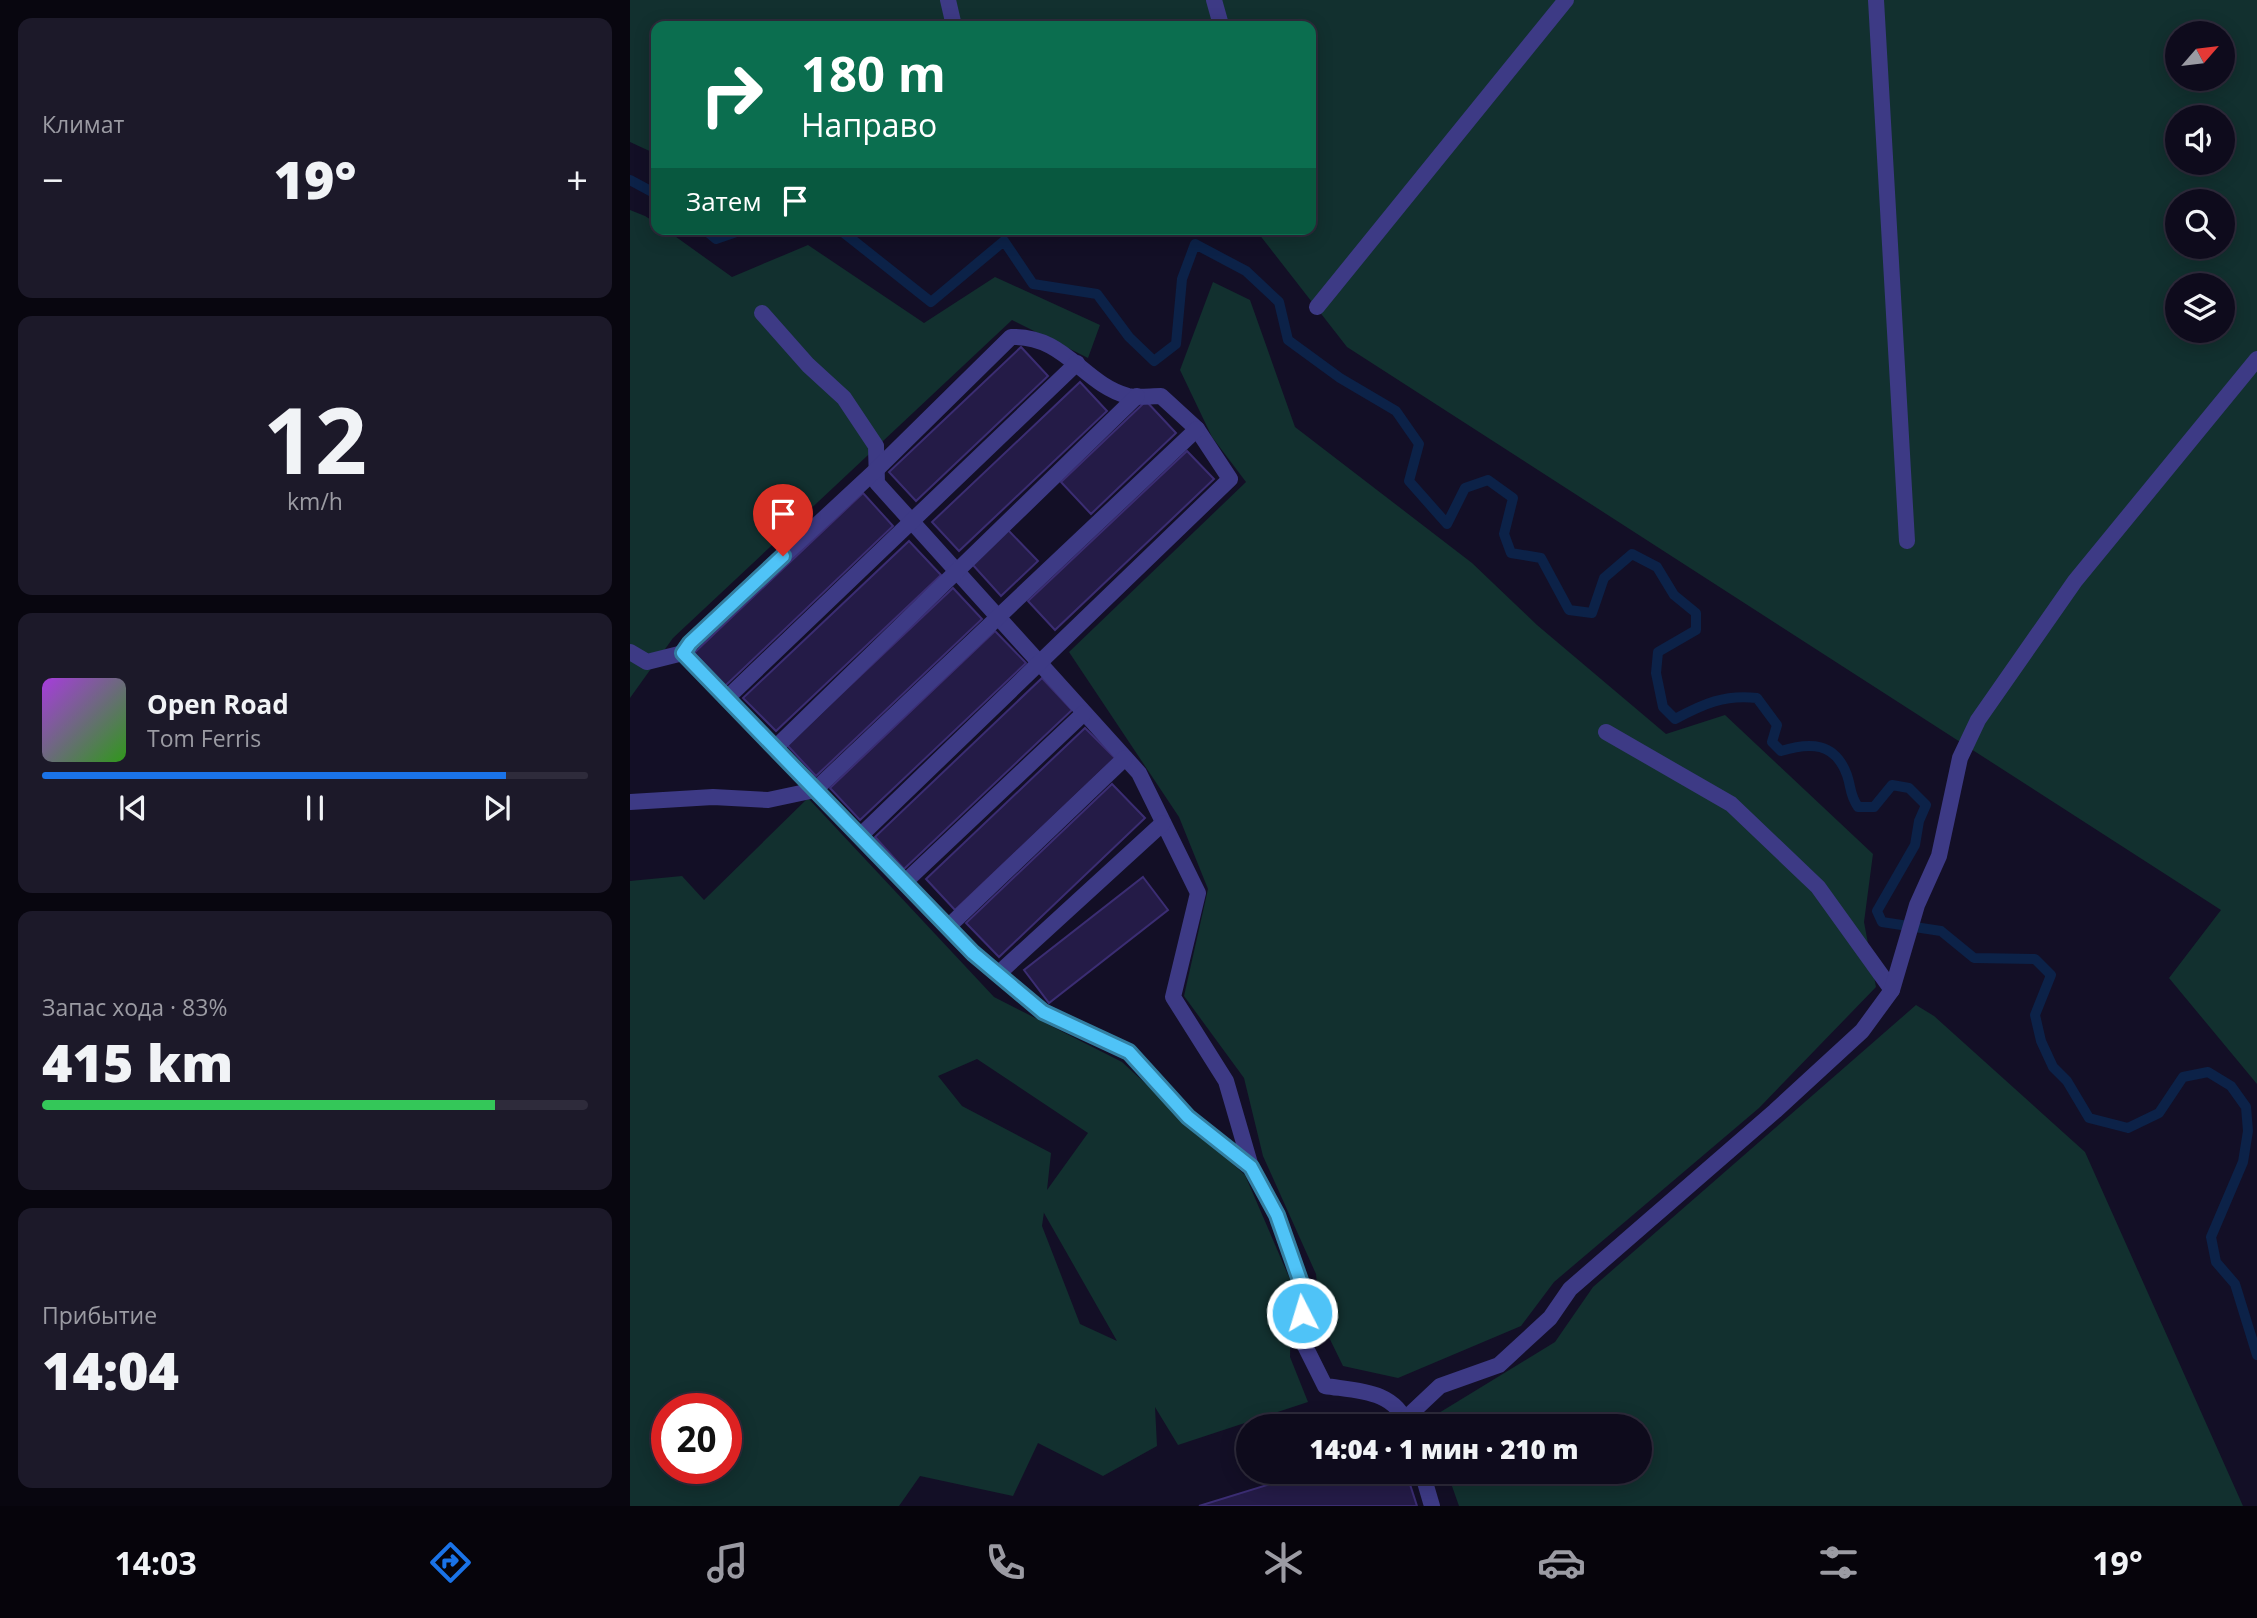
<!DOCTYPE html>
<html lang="ru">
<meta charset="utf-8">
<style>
body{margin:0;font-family:"Open Sans",sans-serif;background:#1c1929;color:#f1f3f6;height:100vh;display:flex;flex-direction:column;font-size:26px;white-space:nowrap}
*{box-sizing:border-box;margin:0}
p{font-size:23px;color:#9b9ba3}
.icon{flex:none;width:38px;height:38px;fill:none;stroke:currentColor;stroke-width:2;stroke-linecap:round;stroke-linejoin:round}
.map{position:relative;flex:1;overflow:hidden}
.details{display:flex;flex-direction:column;gap:18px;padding:18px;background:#08060f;width:630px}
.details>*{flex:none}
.guide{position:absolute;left:21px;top:21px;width:665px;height:214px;border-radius:14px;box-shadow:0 4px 18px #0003,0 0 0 2px #2e2b3b;background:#0b6e4f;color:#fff;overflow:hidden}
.needle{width:46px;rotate:62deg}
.tools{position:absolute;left:1535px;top:21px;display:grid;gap:14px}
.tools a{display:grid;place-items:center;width:70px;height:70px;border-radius:50%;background:#0e0b1c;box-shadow:0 4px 18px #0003,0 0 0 2px #2e2b3b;font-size:35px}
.speed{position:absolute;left:21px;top:1393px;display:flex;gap:14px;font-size:35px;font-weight:700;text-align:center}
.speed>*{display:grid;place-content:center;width:91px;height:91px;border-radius:50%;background:#0e0b1c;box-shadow:0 4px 18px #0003,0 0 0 2px #2e2b3b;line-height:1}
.speed .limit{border:10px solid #d22;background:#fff;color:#111}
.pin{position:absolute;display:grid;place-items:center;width:60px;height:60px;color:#fff;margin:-72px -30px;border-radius:50% 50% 50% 0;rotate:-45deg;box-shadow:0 0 7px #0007}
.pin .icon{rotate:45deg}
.me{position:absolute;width:77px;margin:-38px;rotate:355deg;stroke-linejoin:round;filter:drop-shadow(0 0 5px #0008)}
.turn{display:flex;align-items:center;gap:24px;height:147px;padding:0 35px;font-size:32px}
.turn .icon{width:91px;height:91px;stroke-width:2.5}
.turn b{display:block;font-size:49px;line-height:60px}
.then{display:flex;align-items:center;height:66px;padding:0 35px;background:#0003;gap:14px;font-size:26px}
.big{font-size:52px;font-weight:800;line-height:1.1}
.details .tile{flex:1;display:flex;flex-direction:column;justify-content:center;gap:10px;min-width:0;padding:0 24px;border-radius:14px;background:#1c1929}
.details .dial{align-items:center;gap:0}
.dial b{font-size:91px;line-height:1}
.song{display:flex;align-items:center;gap:21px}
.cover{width:84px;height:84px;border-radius:10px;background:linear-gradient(135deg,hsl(280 70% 55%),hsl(110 70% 35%))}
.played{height:7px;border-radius:4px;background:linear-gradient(90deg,#1a73e8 85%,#2e2b3b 85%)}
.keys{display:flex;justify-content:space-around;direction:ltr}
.heat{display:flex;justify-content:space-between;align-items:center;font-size:38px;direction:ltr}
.charge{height:10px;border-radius:5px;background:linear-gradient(90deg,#34c759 83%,#2e2b3b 0)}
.trip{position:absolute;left:606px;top:1414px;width:416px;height:70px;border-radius:35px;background:#0e0b1c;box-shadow:0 4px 18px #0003,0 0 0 2px #2e2b3b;font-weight:800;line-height:70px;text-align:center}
.menu{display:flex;height:112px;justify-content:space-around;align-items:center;background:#06040b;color:#9b9ba3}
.menu .icon{width:49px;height:49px}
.menu .on{color:#1a73e8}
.menu b{font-size:32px;color:#f1f3f6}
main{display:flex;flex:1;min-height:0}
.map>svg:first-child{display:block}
.green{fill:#12302f;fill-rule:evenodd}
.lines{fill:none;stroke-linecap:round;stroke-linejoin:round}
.stream{stroke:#0c2248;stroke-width:10}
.building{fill:#241b47;stroke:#3b2d73;stroke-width:2}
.lane{stroke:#3d3a85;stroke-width:16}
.route-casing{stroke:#337fa1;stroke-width:18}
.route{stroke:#4fc3f7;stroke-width:12}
</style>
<main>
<section class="details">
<div class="tile"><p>Климат</p>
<div class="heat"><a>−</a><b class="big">19°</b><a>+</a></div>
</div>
<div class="tile dial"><b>12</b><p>km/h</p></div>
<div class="tile">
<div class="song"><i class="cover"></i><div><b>Open Road</b><p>Tom Ferris</p></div></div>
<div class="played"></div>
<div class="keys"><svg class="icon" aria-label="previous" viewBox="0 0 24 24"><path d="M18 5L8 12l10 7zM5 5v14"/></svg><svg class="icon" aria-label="pause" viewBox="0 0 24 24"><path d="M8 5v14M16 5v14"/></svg><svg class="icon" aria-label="next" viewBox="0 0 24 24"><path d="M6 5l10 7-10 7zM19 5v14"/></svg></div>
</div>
<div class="tile"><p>Запас хода · 83%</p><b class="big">415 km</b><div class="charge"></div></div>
<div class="tile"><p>Прибытие</p><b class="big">14:04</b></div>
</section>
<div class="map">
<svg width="1627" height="1506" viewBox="0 0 1627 1506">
<rect width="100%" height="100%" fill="#130f26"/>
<!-- green -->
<g class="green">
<path d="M0,0H1627V1084L1539,978L1591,910L717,347L625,229H681V26H26V154L0,142ZM1547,33H1592V79H1547ZM1547,117H1592V163H1547ZM1547,201H1592V247H1547ZM1547,285H1592V331H1547Z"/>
<path d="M0,210L15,216L26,223V229H35L102,277L178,245L294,323L365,277L470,325L458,358L382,320L43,638L0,698Z"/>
<path d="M583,282L620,300L665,427L842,563L907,625L1036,734L1095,715L1243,854L1234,922L1246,987L1129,1108L924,1282L891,1326L768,1378L713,1366L690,1319L686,1274L633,1156L614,1078L554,996L578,889L549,817L439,652L616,482L582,437L550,370Z"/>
<path d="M178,798L364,997L492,1062L615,1175L662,1284L660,1357L678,1402L548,1445L525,1407L527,1446L473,1476L408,1443L383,1496L290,1476L269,1506H0V881L52,876L74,900ZM347,1059L458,1133L417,1190L421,1153L332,1106L308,1076ZM414,1212V1213L487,1341L450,1324L412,1226ZM37,1409H96V1468H37Z"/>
<path d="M1286,1005L1304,1016L1455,1152L1613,1506H829L817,1472H1010V1426H801L799,1419L925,1342L963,1287Z"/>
</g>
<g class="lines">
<!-- stream -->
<g class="stream">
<path d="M0,180L26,194"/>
<path d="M74,229L86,239L115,229"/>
<path d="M209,229L301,302L374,241L403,284L467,294L499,337L524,361L546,344L552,279L565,244L616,271L649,302L658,340L710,378L766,411L789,444L779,481L817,524L835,488L858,480L883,498L874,534L881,553L911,558L939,610L962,613L974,578L1002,554L1027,567L1044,595L1066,613V630L1028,652L1026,673L1033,707L1045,719C1073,704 1095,694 1127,698L1147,725L1142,742L1151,751C1180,742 1205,742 1217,775C1222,790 1219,793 1228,807H1244L1262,785L1279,788L1296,805L1289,821L1285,845L1247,911L1252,922L1311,931L1344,958L1405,959L1421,975L1405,1015L1411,1041L1423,1067L1437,1081L1459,1118L1498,1128L1529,1113L1553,1077L1578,1072L1601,1086L1616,1107L1618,1131L1613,1162L1581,1237L1586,1262L1605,1284L1627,1355"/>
</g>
</g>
<!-- building -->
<g class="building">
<path d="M391,347L418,376L286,501L259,472Z"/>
<path d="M450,382L477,411L329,551L302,522Z"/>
<path d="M516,401L546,433L461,514L431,482Z"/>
<path d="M557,451L584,479L425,630L398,601Z"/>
<path d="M233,493L263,526L95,686L64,653Z"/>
<path d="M378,530L408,561L371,596L342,564Z"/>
<path d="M279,541L311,575L146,731L113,698Z"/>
<path d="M323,588L352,619L186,776L157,745Z"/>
<path d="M365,631L396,663L230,820L200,788Z"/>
<path d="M412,678L442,710L274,869L245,837Z"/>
<path d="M455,728L485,758L325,910L296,879Z"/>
<path d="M482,784L515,818L369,957L336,923Z"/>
<path d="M513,877L538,910L419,1003L394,970Z"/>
<path d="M679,1472H776L787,1506H569Z"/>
</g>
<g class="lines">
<!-- lane -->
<g class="lane">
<path d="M318,0L324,26"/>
<path d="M584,0L591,25"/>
<path d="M1246,0L1277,541"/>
<path d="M687,307L936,0"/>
<path d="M132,313L178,365L214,398L246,446L247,483L509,773L568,893L543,997L596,1081L621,1167L647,1215L672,1286V1340L695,1386C727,1391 766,1390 777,1426"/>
<path d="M0,652L17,662L53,653L60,643L246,470L381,337C435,335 453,384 498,396C507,398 521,396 531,396L567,429L600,479L230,836"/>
<path d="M53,653L343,953L413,1012L499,1052L558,1117L620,1167"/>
<path d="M97,698L447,363"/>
<path d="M976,732L1101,804L1188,887L1262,990"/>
<path d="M145,748L507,396"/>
<path d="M0,802L83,797L138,800L185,790L567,429"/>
<path d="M275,882L454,713"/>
<path d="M318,927L495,758"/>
<path d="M368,974L533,823"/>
<path d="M775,1419L810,1386L869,1365L920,1318L940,1289L1145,1111L1232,1031L1262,990L1287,905L1309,856L1330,758L1348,720L1445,581L1627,359"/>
<path d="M792,1472L802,1506"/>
</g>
</g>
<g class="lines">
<defs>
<path id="route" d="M153,556L60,643L53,653L343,953L413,1012L499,1052L558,1117L621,1167L647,1215L672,1286V1313"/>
</defs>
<!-- route casing -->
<use href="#route" class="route-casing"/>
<!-- route -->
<use href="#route" class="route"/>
</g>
</svg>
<div class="tools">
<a><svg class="needle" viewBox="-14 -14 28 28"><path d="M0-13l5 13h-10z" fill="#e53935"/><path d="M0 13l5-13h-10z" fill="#9b9ba3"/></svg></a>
<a><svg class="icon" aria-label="sound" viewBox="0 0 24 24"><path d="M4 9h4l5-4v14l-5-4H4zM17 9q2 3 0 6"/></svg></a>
<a><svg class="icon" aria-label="search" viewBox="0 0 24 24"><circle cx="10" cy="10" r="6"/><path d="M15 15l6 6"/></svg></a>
<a><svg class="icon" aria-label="layers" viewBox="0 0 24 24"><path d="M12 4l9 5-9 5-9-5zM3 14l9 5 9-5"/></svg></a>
</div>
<div class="speed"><div class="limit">20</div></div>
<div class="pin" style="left:153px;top:556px;background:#d93025"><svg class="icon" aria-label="arrive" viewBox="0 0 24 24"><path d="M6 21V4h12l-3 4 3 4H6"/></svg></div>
<svg class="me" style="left:672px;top:1313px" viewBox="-20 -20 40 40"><circle r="17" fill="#4fc3f7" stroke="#fff" stroke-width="3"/><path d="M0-11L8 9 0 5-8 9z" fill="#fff"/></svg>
<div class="trip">14:04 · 1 мин · 210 m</div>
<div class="guide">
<div class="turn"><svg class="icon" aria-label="right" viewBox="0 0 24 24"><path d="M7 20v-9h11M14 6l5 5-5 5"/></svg><div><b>180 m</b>Направо</div></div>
<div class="then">Затем<svg class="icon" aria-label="arrive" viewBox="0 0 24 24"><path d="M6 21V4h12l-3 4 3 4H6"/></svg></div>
</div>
</div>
</main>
<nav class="menu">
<b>14:03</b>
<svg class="icon on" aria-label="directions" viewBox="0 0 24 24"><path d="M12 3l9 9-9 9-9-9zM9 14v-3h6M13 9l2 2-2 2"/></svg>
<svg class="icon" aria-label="music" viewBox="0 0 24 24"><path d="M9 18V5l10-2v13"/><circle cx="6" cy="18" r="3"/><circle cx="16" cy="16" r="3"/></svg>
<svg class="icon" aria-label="phone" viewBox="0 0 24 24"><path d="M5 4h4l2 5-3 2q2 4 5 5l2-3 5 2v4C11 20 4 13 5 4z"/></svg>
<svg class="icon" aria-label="climate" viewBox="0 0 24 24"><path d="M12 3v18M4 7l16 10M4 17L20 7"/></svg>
<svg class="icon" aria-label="car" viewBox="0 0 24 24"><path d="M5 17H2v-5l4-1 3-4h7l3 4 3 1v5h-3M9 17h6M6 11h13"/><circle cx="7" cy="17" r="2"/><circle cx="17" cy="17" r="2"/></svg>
<svg class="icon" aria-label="filters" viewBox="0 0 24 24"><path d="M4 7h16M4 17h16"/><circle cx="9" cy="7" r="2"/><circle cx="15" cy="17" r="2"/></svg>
<b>19°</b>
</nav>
